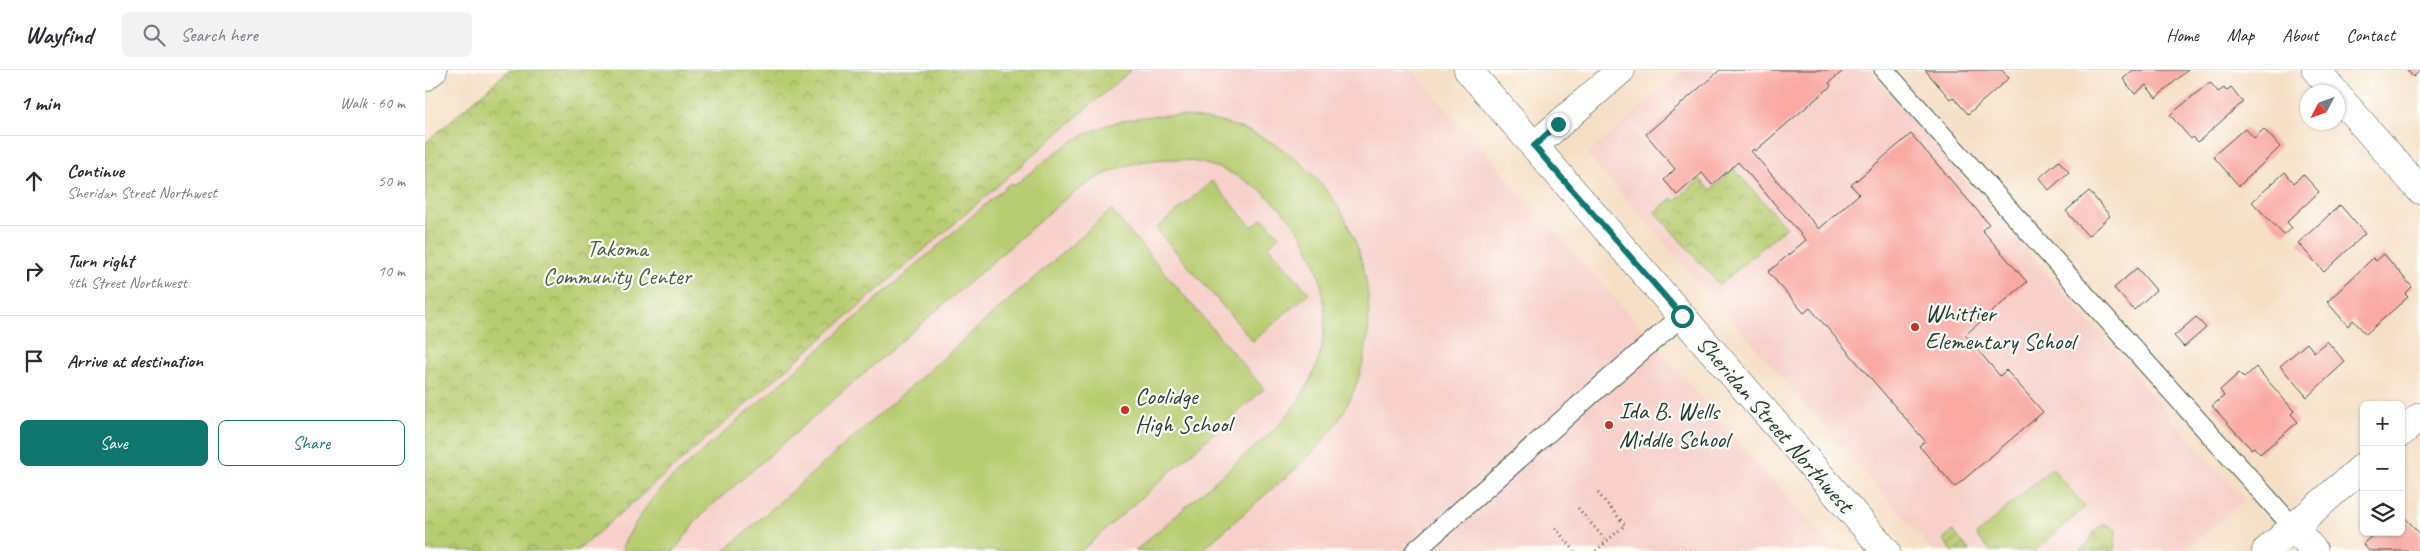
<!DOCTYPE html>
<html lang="en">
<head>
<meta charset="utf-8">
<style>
	body { margin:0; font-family:Caveat,sans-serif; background:#f2f2f3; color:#2b2b33 }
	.controls { position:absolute; right:15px; bottom:15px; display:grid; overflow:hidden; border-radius:8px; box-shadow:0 1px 4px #0004 }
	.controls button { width:45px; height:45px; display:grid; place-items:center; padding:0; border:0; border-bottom:1px solid #e1e1e2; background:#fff; color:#2b2b33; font:25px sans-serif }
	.compass { position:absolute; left:1875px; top:15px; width:45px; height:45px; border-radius:50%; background:#fff; box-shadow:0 1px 4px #0004; rotate:229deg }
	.stop { position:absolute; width:15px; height:15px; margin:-11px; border:4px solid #0f766e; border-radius:50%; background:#fff }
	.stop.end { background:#0f766e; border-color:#fff; box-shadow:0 1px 5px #0008 }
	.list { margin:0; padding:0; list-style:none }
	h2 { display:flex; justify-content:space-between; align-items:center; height:65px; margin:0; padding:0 20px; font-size:21px }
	h2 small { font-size:16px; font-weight:400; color:#7c7c81 }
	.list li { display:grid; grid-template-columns:32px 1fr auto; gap:15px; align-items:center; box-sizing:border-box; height:90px; padding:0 20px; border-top:1px solid #e1e1e2 }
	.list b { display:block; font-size:19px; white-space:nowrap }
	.list p { margin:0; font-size:16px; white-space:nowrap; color:#7c7c81 }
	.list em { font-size:16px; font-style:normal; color:#7c7c81 }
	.actions { display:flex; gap:10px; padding:15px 20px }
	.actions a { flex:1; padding:11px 0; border:1px solid #0f766e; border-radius:8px; text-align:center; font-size:18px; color:#0f766e }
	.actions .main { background:#0f766e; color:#fff }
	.icon { flex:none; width:28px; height:28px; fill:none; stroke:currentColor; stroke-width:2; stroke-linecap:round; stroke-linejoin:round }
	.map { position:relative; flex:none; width:1995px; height:481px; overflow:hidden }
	header { display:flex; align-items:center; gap:30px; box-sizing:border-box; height:70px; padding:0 25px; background:#fff; border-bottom:1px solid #e1e1e2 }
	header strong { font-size:24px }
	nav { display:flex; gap:28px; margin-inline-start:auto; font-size:18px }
	.search { width:350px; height:45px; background:#f2f2f3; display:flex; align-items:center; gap:12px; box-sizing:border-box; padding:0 18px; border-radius:8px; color:#7c7c81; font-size:19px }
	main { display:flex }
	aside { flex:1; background:#fff }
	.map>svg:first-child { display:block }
</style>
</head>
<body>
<header>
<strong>Wayfind</strong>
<div class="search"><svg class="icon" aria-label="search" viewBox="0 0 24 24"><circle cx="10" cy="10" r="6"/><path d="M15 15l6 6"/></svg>Search here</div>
<nav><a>Home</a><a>Map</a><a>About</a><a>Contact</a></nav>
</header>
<main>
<aside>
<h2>1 min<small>Walk · 60 m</small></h2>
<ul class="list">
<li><svg class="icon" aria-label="ahead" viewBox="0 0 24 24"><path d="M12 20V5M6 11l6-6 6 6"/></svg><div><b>Continue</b><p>Sheridan Street Northwest</p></div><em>50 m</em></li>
<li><svg class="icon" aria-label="right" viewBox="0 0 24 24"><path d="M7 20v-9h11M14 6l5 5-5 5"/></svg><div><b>Turn right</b><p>4th Street Northwest</p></div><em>10 m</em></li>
<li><svg class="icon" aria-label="arrive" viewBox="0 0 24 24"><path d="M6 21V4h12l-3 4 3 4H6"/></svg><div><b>Arrive at destination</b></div></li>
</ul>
<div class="actions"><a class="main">Save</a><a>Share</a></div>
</aside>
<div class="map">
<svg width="1995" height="481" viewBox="0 0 1995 481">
	<defs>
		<pattern id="park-crowns" width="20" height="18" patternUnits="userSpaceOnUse" patternTransform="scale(1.25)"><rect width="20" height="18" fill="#b7cc6f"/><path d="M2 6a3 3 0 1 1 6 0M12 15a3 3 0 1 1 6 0" fill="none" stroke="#94a75c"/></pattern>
		<pattern id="garden-furrows" width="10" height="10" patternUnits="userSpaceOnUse" patternTransform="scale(1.25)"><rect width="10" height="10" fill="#b7cc6f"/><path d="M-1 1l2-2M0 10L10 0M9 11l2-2" fill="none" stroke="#94a75c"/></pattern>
	</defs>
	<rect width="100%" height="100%" fill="#fdfcf7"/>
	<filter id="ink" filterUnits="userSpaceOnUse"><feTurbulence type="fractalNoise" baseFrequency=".02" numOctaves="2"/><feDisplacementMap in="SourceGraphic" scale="10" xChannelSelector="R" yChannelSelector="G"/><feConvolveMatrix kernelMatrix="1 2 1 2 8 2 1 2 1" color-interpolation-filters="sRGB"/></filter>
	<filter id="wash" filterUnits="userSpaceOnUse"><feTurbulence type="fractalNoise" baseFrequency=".0096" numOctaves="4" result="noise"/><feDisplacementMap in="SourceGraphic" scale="20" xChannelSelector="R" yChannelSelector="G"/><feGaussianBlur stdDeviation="1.12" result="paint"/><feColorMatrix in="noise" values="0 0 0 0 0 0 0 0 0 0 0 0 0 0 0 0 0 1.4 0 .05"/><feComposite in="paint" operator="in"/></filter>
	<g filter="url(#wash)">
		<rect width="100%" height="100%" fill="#f5dfc5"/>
		<!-- built -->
		<g fill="#f7d0ca">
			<polygon points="706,0 987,0 1200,240 1409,481 152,481"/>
			<polygon points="1259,0 1444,0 1819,430 1760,481 1508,481 1162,84"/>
		</g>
		<!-- grass -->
		<g fill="#b7cc6f" stroke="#6b8452">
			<path d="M743,45c45,2 88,13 124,41 80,61 100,177 48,262 -17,28 -43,50 -68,71 -24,21 -47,41 -71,62h-66l140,-122c23,-24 41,-52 47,-85 21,-108 -83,-208 -190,-180 -25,7 -46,20 -67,35l-355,308 -13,13 -23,31h-50l-2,-4c12,-23 25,-44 43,-63l345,-301 4,3c53,-44 82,-68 154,-71z"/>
			<polygon points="787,111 827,157 838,148 854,166 843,176 884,223 828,271 731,159"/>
			<polygon points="686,140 839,319 656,481 299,481"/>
			<polygon points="1627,398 1660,437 1610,481 1565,481 1551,465"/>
		</g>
		<!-- park -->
		<g fill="url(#park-crowns)" stroke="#6b8452">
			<polygon points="84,0 706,0 152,481 0,481 0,73"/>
			<polygon points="1309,99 1361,157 1295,215 1230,142 1247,128 1250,131 1275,109 1286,120"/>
			<path d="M1678,455h5l8,5 -1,21h-36c3,-3 8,-6 10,-9 4,-8 5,-12 14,-17z"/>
		</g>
		<!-- garden -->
		<polygon fill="url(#garden-furrows)" stroke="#6b8452" points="1528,461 1545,481 1527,481 1518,470"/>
		<g id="blocks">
			<!-- building -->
			<g fill="#f9a8a2">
				<polygon points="1295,0 1419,0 1404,13 1406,16 1330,81 1329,79 1326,81 1394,159 1434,124 1426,115 1486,64 1564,154 1557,160 1602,212 1540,265 1575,306 1581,300 1618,342 1530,417 1494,376 1500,371 1385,238 1379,243 1343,202 1381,170 1313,92 1287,115 1277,103 1252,125 1239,110 1250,99 1221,64"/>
				<polygon points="1500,0 1577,0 1584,8 1543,44 1528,27 1525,29"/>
				<polygon points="1708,0 1763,0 1731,28 1721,15 1710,24 1698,9"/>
				<polygon points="1982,0 1995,0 1995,1 1988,7"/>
				<polygon points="1785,12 1793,22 1799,18 1801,21 1806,17 1818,32 1773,72 1768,67 1766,69 1745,45"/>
				<polygon points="1820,58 1829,68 1839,59 1855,77 1814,116 1788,86"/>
				<polygon points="1634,91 1644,102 1624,120 1614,108"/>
				<polygon points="1860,102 1869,113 1878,104 1894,122 1862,152 1867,158 1859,165 1827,132"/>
				<polygon points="1664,121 1685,146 1663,166 1641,141"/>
				<polygon points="1915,135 1940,164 1899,202 1873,173"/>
				<polygon points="1959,184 1987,217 1980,224 1983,227 1941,264 1928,250 1923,256 1902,232 1948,188 1951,191"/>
				<polygon points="1712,198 1731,220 1709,240 1689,218"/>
				<polygon points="1771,247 1781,258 1759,277 1749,266"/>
				<polygon points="1902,271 1920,292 1882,327 1855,296 1882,273 1889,282"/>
				<polygon points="1831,297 1869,341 1866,344 1873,352 1835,384 1829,377 1826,379 1787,336 1799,326 1795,320 1814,303 1819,308"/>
				<polygon points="1976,443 1995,464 1995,481 1944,481 1938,474 1951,462 1976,462"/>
			</g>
		</g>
	</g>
	<g filter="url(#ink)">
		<use href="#blocks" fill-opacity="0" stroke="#3f554a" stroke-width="1"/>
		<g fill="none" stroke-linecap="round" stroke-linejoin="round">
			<!-- service casing -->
			<g stroke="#3f554a" stroke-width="21">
				<g id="service">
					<polyline points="1459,0 1868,457"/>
					<polyline points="990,481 1177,315 1257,246"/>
				</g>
			</g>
			<!-- minor casing -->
			<g stroke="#3f554a" stroke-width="29">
				<g id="minor">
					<polyline points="1891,0 1910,22"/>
					<polyline points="1912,25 1995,120"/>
					<polyline points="1109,76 1196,0"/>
					<polyline points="1868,457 1889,481"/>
				</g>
			</g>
			<!-- tertiary casing -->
			<g stroke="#3f554a" stroke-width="29">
				<g id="tertiary">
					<polyline points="1043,0 1461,481"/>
					<polyline points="0,7 8,0"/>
					<polyline points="1976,363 1995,347"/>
					<polyline points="1841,481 1939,396"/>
				</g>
			</g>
			<!-- path -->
			<g stroke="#3f554a" stroke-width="3" stroke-dasharray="1 4" stroke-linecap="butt">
				<polyline points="1153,438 1182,472"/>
				<polyline points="1130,458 1150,481"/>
				<polyline points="1171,481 1200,455 1172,422"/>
				<polyline points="1245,481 1270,481"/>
			</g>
			<!-- service -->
			<use href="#service" stroke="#fff" stroke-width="19"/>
			<!-- minor -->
			<use href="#minor" stroke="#fff" stroke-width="28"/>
			<!-- tertiary -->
			<use href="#tertiary" stroke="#fff" stroke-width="28"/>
		</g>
	</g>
	<g fill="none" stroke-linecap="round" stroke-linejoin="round" filter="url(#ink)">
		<!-- route -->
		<polyline stroke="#0f766e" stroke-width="6" points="1133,54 1109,76 1257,246"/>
	</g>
	<!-- markers -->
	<g fill="#c8321e" stroke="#fdfcf7" stroke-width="2">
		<circle cx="1490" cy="257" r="5"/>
		<circle cx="700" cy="340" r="5"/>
		<circle cx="1184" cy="355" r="5"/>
	</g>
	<g text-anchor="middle" stroke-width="4.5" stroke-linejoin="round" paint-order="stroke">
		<!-- park labels -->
		<g font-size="24" fill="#456143" stroke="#fdfcf7">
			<text x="192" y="186">Takoma<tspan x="192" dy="28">Community Center</tspan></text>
		</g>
		<!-- poi labels -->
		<g font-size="24" fill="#1f3d34" stroke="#fdfcf7" text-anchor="start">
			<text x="1500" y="251">Whittier<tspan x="1500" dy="28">Elementary School</tspan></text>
			<text x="710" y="334">Coolidge<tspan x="710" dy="28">High School</tspan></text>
			<text x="1194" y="349">Ida B. Wells<tspan x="1194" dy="28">Middle School</tspan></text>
		</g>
		<!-- street labels -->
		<g font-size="24" fill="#1f3d34" stroke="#fdfcf7">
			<text transform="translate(1350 354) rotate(49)" y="8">Sheridan Street Northwest</text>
		</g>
	</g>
</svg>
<div class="controls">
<button>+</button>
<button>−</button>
<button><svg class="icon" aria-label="layers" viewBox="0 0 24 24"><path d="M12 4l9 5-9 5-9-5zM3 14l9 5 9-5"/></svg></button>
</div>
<svg class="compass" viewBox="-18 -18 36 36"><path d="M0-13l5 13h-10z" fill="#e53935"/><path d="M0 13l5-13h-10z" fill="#7c7c81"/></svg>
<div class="stop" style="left:1257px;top:246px"></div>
<div class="stop end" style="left:1133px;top:54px"></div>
</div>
</main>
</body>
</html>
